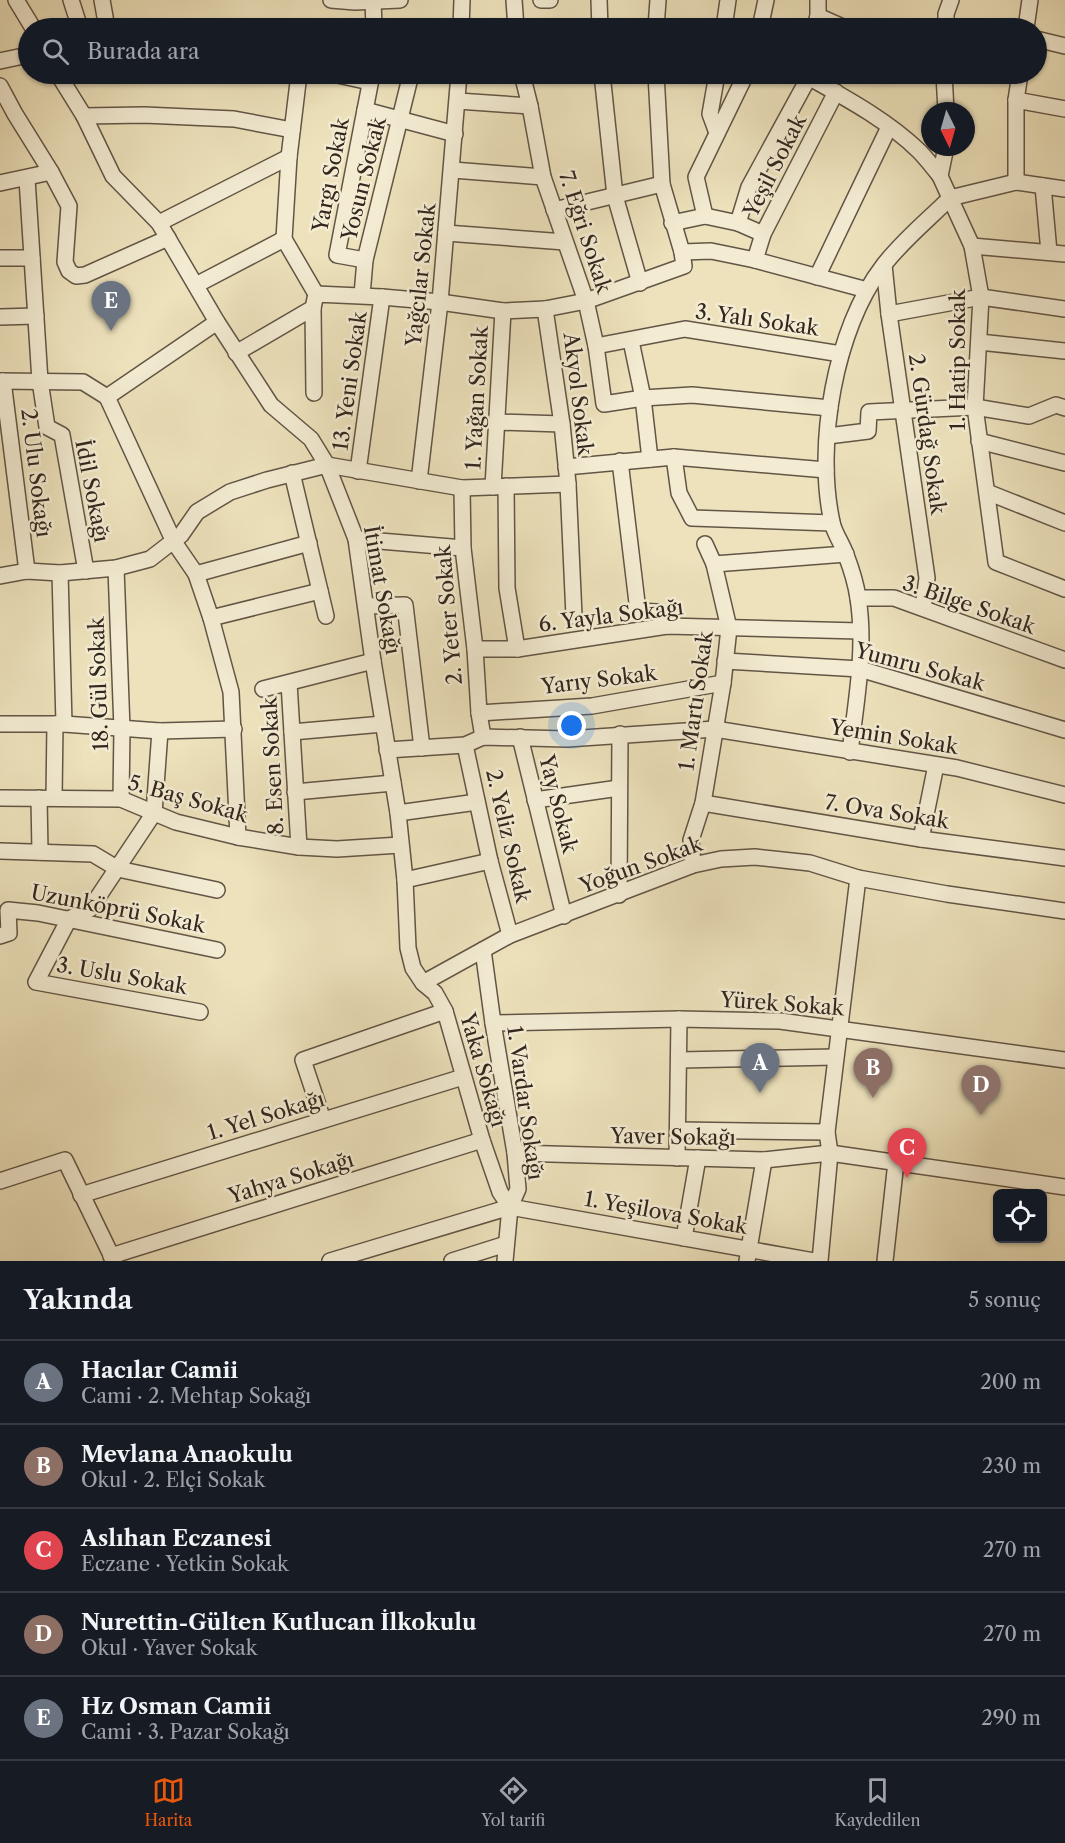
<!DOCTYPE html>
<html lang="tr">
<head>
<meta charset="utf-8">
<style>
	body { margin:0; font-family:"Libre Caslon Text",serif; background:#20242c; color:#f1f3f6 }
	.controls { position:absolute; right:18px; bottom:18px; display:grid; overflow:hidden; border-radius:9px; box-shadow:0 2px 4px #0004 }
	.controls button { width:54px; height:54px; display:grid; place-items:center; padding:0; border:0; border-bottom:2px solid #363941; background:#171b24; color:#f1f3f6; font:30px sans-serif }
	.compass { position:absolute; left:921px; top:102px; width:54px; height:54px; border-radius:50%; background:#171b24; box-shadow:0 2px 4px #0004; rotate:175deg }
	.you { position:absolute; left:572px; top:726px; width:21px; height:21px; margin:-15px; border:4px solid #fff; border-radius:50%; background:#1a73e8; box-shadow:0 0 0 9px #1a73e833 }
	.badge { display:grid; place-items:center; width:39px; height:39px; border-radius:50%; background:#ea580c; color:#fff; font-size:20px; font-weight:700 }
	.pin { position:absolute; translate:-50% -50px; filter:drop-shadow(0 2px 3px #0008) }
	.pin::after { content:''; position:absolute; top:32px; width:21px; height:18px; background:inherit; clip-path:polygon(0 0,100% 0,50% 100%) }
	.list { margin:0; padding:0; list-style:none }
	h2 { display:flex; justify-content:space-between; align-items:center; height:78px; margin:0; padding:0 24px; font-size:26px }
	h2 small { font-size:20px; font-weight:400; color:#9ea1a6 }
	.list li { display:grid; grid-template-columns:39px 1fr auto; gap:18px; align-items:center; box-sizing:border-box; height:84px; padding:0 24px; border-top:2px solid #363941 }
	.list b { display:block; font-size:22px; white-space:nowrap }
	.list p { margin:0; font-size:20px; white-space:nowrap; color:#9ea1a6 }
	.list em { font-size:20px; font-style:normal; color:#9ea1a6 }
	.icon { flex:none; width:33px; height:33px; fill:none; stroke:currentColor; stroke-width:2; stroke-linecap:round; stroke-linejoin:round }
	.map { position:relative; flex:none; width:1065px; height:1261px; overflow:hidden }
	.search { position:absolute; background:#171b24; box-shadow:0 2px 4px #0004; left:18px; right:18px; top:18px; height:66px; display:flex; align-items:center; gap:15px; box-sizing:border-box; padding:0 21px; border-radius:33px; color:#9ea1a6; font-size:22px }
	.sheet { height:498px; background:#171b24 }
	nav { display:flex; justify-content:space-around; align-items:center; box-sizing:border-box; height:84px; border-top:2px solid #363941; background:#171b24; font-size:16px; color:#9ea1a6 }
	nav a { display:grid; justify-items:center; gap:3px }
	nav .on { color:#ea580c }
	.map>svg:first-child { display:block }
</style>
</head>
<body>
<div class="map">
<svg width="1065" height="1261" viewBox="0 0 1065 1261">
	<rect width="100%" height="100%" fill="#ede2bc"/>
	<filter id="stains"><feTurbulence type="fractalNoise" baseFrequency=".00333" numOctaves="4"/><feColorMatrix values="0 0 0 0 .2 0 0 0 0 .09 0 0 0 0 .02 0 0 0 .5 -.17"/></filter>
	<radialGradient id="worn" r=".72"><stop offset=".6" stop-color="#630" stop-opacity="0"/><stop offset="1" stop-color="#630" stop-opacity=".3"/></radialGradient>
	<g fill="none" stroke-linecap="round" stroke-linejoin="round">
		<!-- minor casing -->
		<g stroke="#625546" stroke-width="18">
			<g id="minor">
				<polyline points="16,0 33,28"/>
				<polyline points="71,0 80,28"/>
				<polyline points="102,0 107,28"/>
				<polyline points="331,0 355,2 400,0"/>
				<polyline points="373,0 374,28"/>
				<polyline points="514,0 516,28"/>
				<polyline points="541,0 550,0"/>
				<polyline points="599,0 600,28"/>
				<polyline points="818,16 845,28"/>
				<polyline points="461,28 462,0"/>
				<polyline points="656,28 658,0"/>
				<polyline points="724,28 728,0"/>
				<polyline points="760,28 766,0"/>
				<polyline points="814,28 818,16 818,0"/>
				<polyline points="946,28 946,14 951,0"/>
				<polyline points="1026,28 1030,0"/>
				<polyline points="1036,39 1065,46"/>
				<polyline points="0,61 28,55"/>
				<polyline points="58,74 84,116 113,176 159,223 217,322 271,405 311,439 327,465 356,539 373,661 398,813 405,880 408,948 413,968 423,983 435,993 445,1011 482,1140 500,1192 510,1207"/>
				<polyline points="299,74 289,157 284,239 316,294"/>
				<polyline points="333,74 370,82"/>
				<polyline points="522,74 530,106 543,177 586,301 596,346 604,404 643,398 692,395 830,408"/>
				<polyline points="602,74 615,196 640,283"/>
				<polyline points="717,74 710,114 717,133"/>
				<path d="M803,74c39,22 83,45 116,77 7,7 14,16 21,25"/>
				<polyline points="944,74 946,111"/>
				<polyline points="0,86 15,114 51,172 69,206 65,262 69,271 76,276 85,275 168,238"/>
				<polyline points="1016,100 1065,109"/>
				<polyline points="458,101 530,106"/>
				<polyline points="365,110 455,134"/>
				<polyline points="84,116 144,115 234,119 292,130"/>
				<polyline points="453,170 543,177"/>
				<polyline points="27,179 40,381 47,427 62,435 86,571"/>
				<polyline points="1016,182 1016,100 1020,74"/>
				<polyline points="0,183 51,172"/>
				<polyline points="1043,186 1049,252"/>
				<polyline points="1065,189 1016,182 950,198 972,246 981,297 975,407 996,562 1065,589"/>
				<polyline points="554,210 662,184"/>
				<polyline points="705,216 696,177 746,74"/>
				<polyline points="159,223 289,157"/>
				<polyline points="672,223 705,216 738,223 763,234"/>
				<polyline points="738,223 749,187 809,77"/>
				<polyline points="446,233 565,242"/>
				<polyline points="972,246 1065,254"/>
				<polyline points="682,252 711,251 755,260 867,290"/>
				<polyline points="0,258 32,258"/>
				<polyline points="365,260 337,255 372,74"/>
				<polyline points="755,260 763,234 836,92"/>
				<polyline points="884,265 889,314 927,578 923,608"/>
				<polyline points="817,277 889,127"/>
				<polyline points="196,285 284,239"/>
				<polyline points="362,295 365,260 411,74"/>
				<polyline points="313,308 314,393"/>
				<polyline points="545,309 562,424 568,484 574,616"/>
				<polyline points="889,314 981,297 1065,309"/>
				<polyline points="0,317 36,316"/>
				<polyline points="631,341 643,398 650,459"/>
				<polyline points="979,342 1065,351"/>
				<polyline points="596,346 685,329 841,354"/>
				<polyline points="236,353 313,308 316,294 382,297 440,302 503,311 545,309 586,301 684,266 682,252 662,184 656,74"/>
				<polyline points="0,381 83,382 107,397"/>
				<polyline points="3,381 27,571"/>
				<polyline points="107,397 174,542 196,574 211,618 231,692 238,837"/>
				<polyline points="107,397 217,322"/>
				<polyline points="496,422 562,424"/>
				<polyline points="828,436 868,431 869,412 975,407 1029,416 1056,405 1065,408"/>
				<polyline points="979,441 1065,463"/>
				<polyline points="674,457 679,493 692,518 832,523"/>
				<polyline points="620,461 638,611 656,612 667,626"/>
				<polyline points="566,467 674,457 826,470"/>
				<polyline points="358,471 382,297"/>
				<polyline points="292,473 326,616"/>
				<polyline points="419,481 440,302 459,74"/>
				<polyline points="506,486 507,588 517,649"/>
				<polyline points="493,487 503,311"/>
				<polyline points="462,488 463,548 475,649 479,713 483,737"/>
				<polyline points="987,492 1065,523"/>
				<polyline points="356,539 463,548"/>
				<polyline points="714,564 846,554"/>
				<polyline points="116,568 122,729 121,799"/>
				<polyline points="60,573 64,724"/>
				<polyline points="196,574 309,543"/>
				<polyline points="0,576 27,571 60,573 116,568 150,559 181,535 197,512 230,492 267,480 327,465 462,488 568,484"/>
				<polyline points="858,598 894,598 1065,660"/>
				<polyline points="366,606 405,605 422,748"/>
				<polyline points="211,618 320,591"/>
				<polyline points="475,649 517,649 667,626 860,631"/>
				<polyline points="725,661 860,669 1065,730"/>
				<polyline points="289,683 299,847"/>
				<polyline points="263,689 373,661"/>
				<polyline points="479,713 592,706 723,683"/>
				<polyline points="0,724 64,724 160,731 234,729"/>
				<polyline points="160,731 154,813 90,909 69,919 36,982 200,1012"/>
				<polyline points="292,732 383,724"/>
				<polyline points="520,737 564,916"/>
				<polyline points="465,745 490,861 510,935"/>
				<polyline points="387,750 465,745 483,737 567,739 715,729 957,768 1065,795"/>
				<path d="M850,752c6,-50 16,-103 8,-154 -2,-14 -7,-30 -12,-43 -4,-12 -12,-22 -14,-33 -17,-77 3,-194 51,-256 19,-25 45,-46 67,-68l-10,-22 6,-29"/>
				<polyline points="295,792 393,783"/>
				<polyline points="0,798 121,799 176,822 238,837 299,847 337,849 400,845"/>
				<polyline points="39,798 40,852"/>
				<polyline points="54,798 55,724"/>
				<polyline points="535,800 619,788"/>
				<polyline points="703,803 921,839 1065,858"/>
				<polyline points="398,813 477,802"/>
				<polyline points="921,839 936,765"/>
				<polyline points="0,851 93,854 118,869 217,890"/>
				<polyline points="693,865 691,840 703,803 723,683 729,628 714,564 705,544"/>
				<polyline points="405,880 490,861"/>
				<polyline points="619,895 620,734"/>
				<polyline points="0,936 9,933 8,910 38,913 217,950"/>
				<polyline points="483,950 493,1023 515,1153 518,1189 510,1207 505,1261"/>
				<polyline points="423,983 510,935 693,865 721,859 755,857 810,863 858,878 947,894 1065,911"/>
				<polyline points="493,1023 679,1019 780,1021 1065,1060"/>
				<polyline points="679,1060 835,1057"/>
				<polyline points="323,1120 303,1060 445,1011"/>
				<polyline points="678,1130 827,1132"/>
				<polyline points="515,1153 764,1160 830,1153 1065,1187"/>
				<polyline points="677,1158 679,1019"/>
				<polyline points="0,1181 65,1160 114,1261"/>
				<polyline points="81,1195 463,1077"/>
				<polyline points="684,1238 698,1158"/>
				<polyline points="111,1256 482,1140"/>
				<polyline points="330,1261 510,1207 814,1261"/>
				<polyline points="452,1261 506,1244"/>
				<polyline points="747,1261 764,1160"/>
				<polyline points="820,1261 830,1153 827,1132 858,878"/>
				<polyline points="885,1261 896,1162"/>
			</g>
		</g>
		<!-- minor -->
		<use href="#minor" stroke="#f3ecd3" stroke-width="15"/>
	</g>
	<g text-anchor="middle" stroke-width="5" stroke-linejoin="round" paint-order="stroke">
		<!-- street labels -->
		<g font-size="21" fill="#33261e" stroke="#f3ecd3">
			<text transform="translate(775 166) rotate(-63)" y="7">Yeşil Sokak</text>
			<text transform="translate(331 175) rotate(-79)" y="7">Yargı Sokak</text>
			<text transform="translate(364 179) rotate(-76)" y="7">Yosun Sokak</text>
			<text transform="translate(585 232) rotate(72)" y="7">7. Eğri Sokak</text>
			<text transform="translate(421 275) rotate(-84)" y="7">Yağcılar Sokak</text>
			<text transform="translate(757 320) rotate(8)" y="7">3. Yalı Sokak</text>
			<text transform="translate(958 360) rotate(-90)" y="7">1. Hatip Sokak</text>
			<text transform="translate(350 381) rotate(-82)" y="7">13. Yeni Sokak</text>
			<text transform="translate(578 394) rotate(83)" y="7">Akyol Sokak</text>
			<text transform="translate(477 398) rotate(-87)" y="7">1. Yağan Sokak</text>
			<text transform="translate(927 434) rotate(82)" y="7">2. Gürdağ Sokak</text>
			<text transform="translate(36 473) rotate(83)" y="7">2. Ulu Sokağı</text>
			<text transform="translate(92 491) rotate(79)" y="7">İdil Sokağı</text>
			<text transform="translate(382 590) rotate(80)" y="7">İtimat Sokağı</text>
			<text transform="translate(969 605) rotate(19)" y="7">3. Bilge Sokak</text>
			<text transform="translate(449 615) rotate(-95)" y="7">2. Yeter Sokak</text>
			<text transform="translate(611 616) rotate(-7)" y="7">6. Yayla Sokağı</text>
			<text transform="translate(920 667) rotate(15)" y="7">Yumru Sokak</text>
			<text transform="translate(599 680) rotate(-7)" y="7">Yarıy Sokak</text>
			<text transform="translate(99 684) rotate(-92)" y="7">18. Gül Sokak</text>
			<text transform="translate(696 701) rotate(-82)" y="7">1. Martı Sokak</text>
			<text transform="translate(894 737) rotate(9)" y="7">Yemin Sokak</text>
			<text transform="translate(273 766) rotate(-93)" y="7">8. Esen Sokak</text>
			<text transform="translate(188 799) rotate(16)" y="7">5. Baş Sokak</text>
			<text transform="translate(558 804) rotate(76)" y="7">Yay Sokak</text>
			<text transform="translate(887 812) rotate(9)" y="7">7. Ova Sokak</text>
			<text transform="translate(508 836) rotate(77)" y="7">2. Yeliz Sokak</text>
			<text transform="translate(641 865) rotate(-20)" y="7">Yoğun Sokak</text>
			<text transform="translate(118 909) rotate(11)" y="7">Uzunköprü Sokak</text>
			<text transform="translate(122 976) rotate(10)" y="7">3. Uslu Sokak</text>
			<text transform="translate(782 1004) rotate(4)" y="7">Yürek Sokak</text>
			<text transform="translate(483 1070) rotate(74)" y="7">Yaka Sokağı</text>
			<text transform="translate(525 1103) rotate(82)" y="7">1. Vardar Sokağı</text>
			<text transform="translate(266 1116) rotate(-17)" y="7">1. Yel Sokağı</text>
			<text transform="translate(673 1137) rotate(1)" y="7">Yaver Sokağı</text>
			<text transform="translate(291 1178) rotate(-17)" y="7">Yahya Sokağı</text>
			<text transform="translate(666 1213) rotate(10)" y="7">1. Yeşilova Sokak</text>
		</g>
	</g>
	<rect width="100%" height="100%" filter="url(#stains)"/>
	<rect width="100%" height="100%" fill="url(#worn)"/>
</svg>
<div class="controls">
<button><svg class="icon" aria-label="locate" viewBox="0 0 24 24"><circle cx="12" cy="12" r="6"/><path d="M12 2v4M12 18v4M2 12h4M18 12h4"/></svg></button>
</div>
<svg class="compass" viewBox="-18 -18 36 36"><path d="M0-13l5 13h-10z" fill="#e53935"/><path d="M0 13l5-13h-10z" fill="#9ea1a6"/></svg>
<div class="you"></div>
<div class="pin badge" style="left:760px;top:1093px;background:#6b7280">A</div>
<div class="pin badge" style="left:873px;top:1098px;background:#8d6e63">B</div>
<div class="pin badge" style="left:907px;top:1178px;background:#e0444e">C</div>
<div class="pin badge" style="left:981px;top:1115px;background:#8d6e63">D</div>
<div class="pin badge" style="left:111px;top:331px;background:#6b7280">E</div>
<div class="search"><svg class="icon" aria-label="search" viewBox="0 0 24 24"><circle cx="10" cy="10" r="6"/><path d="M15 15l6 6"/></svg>Burada ara</div>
</div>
<section class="sheet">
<h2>Yakında<small>5 sonuç</small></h2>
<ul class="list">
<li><span class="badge" style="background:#6b7280">A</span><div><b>Hacılar Camii</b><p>Cami · 2. Mehtap Sokağı</p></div><em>200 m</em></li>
<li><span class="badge" style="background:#8d6e63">B</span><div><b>Mevlana Anaokulu</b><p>Okul · 2. Elçi Sokak</p></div><em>230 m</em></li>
<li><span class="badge" style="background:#e0444e">C</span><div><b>Aslıhan Eczanesi</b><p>Eczane · Yetkin Sokak</p></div><em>270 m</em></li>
<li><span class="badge" style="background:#8d6e63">D</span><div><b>Nurettin-Gülten Kutlucan İlkokulu</b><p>Okul · Yaver Sokak</p></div><em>270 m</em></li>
<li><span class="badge" style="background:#6b7280">E</span><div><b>Hz Osman Camii</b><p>Cami · 3. Pazar Sokağı</p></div><em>290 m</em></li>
</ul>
</section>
<nav>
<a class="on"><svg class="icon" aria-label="map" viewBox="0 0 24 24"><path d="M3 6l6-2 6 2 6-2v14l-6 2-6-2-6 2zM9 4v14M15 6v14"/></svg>Harita</a>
<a><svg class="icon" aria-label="directions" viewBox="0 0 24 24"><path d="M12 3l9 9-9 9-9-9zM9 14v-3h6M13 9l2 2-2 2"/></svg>Yol tarifi</a>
<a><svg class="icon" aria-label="saved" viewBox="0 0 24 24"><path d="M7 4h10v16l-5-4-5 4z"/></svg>Kaydedilen</a>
</nav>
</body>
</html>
